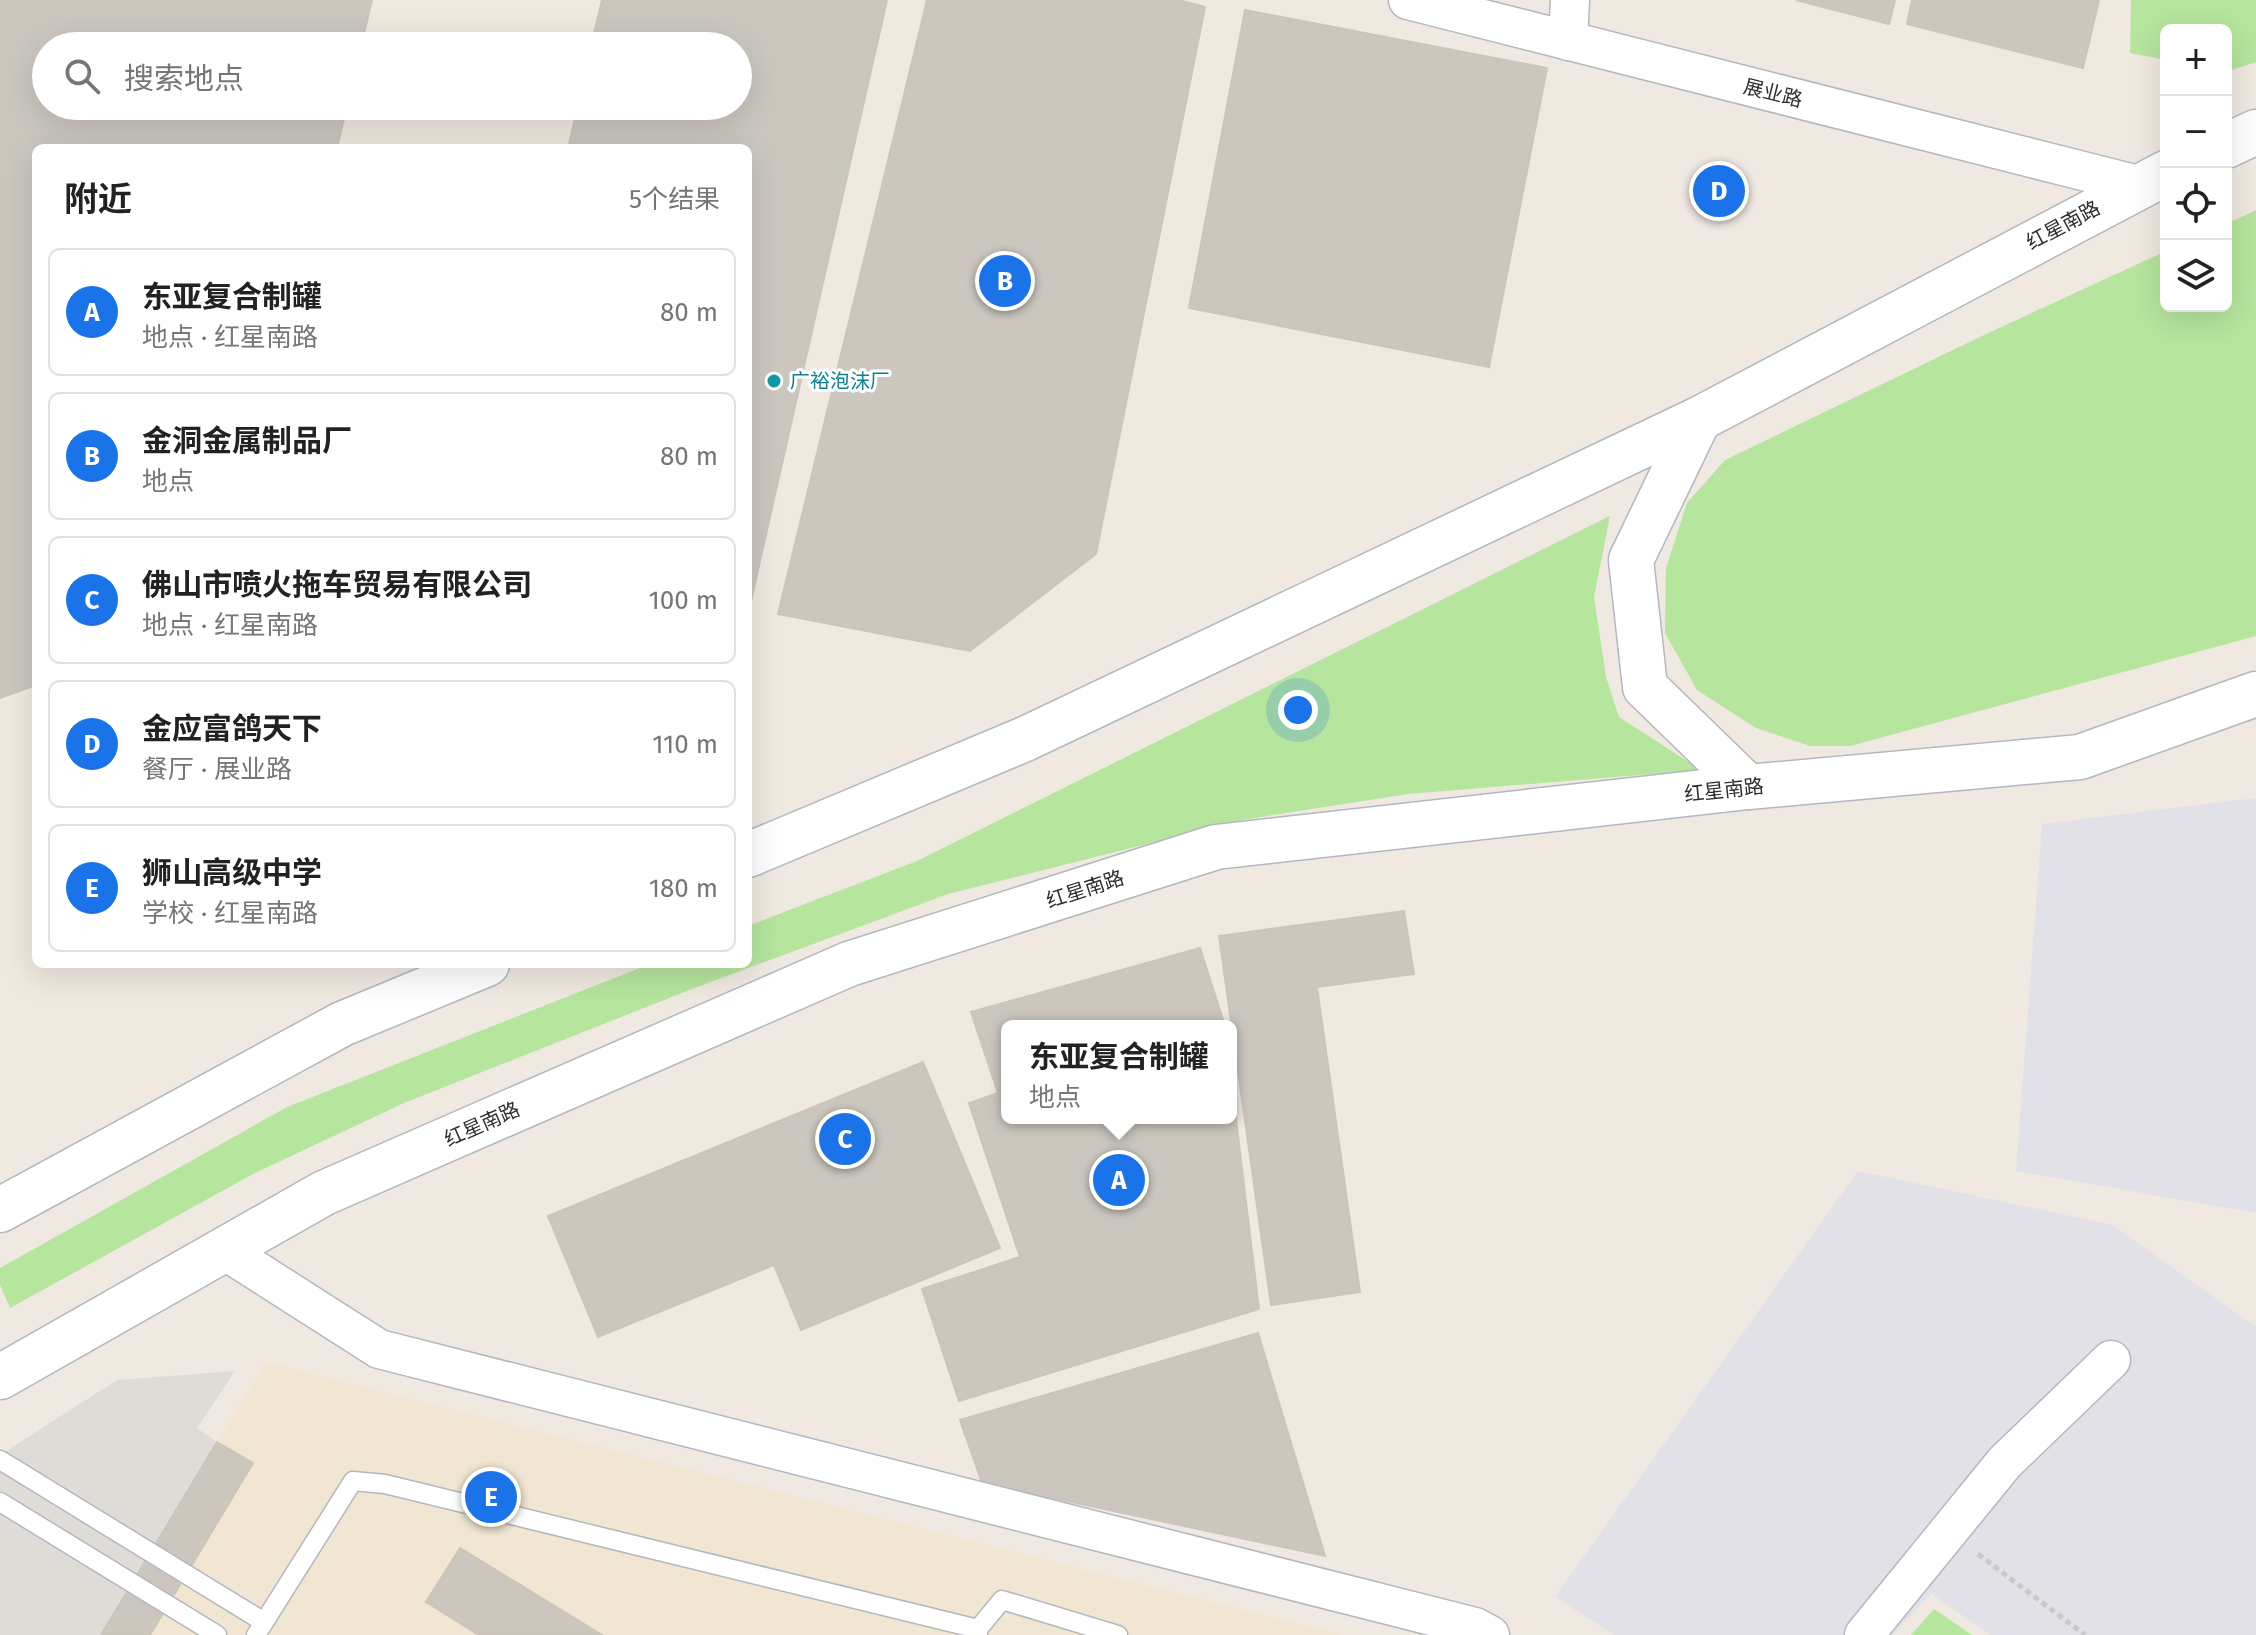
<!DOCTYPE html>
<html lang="zh">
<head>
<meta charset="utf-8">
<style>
	body { margin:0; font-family:"Fira Sans","Noto Sans SC",sans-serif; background:#f6f6f6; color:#222 }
	.controls { position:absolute; right:24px; top:24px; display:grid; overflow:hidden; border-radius:12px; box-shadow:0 8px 32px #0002 }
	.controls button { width:72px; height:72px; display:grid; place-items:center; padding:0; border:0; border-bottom:2px solid #e0e0e0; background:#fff; color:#222; font:40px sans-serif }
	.you { position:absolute; left:1298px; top:710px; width:28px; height:28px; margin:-20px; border:6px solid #fff; border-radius:50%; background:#1a73e8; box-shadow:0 0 0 12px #1a73e833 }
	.badge { display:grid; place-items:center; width:52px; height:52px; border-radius:50%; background:#1a73e8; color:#fff; font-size:26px; font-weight:700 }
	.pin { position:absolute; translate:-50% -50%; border:4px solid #fff; box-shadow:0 2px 8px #0006 }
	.popup { position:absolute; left:1001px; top:1020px; width:236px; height:104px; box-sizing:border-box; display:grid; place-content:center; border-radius:12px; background:#fff; filter:drop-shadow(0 2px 6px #0005); font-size:26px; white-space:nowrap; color:#767676 }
	.popup b { font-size:30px; color:#222 }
	.popup::after { content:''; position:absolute; left:50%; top:100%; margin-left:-16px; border:16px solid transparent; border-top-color:#fff }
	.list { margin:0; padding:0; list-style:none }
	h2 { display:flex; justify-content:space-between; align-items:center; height:104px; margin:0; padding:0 32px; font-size:34px }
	h2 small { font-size:26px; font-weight:400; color:#767676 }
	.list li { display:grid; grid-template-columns:52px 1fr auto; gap:24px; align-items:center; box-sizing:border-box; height:128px; margin:0 16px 16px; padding:0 16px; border:2px solid #e0e0e0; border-radius:12px }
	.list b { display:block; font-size:30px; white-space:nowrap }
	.list p { margin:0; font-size:26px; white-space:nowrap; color:#767676 }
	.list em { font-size:26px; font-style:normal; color:#767676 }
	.icon { flex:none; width:44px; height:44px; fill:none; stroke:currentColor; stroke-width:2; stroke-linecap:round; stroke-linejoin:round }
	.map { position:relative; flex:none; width:2256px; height:1635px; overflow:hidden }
	.search { position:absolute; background:#fff; box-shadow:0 8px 32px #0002; left:32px; top:32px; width:720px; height:88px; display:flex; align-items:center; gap:20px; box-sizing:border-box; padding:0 28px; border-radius:44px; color:#767676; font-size:30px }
	.panel { position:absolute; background:#fff; box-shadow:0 8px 32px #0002; left:32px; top:144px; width:720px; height:824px; border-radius:12px }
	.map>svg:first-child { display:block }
</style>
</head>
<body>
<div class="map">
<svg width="2256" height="1635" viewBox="0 0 2256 1635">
	<rect width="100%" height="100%" fill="#efe9e1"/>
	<!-- industrial -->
	<g fill="#e3e1e8">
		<polygon points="2256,798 2256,1213 2016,1171 2042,824"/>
		<polygon points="1858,1171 2113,1225 2256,1327 2256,1635 1991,1635 1931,1594 1892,1635 1615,1635 1555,1597"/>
	</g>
	<!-- education -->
	<polygon fill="#f0e6d1" points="266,1362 1342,1635 101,1635"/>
	<!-- green -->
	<g fill="#b6e59e">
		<polygon points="2131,0 2256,0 2256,62 2226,72 2226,30 2166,30 2166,60 2130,53"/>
		<polygon points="2256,210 2256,636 1850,746 1810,746 1756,728 1697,690 1665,633 1666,568 1687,503 1725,460 1984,335 2166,251 2166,306 2226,306 2226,224"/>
		<polygon points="1610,516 1594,597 1606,677 1619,717 1701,770 1408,794 1242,820 948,894 697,987 404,1103 253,1174 10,1308 0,1285 0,1268 287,1107 650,964 748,964 748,926 917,861"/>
		<polygon points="1934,1609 1972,1635 1911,1635"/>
	</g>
	<!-- plaza -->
	<polygon fill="#dfdcd8" points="235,1371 197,1428 217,1442 101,1635 0,1635 0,1455 117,1380"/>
	<!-- building -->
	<g fill="#cbc7bf" stroke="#cbc5ba" stroke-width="2">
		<polygon points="0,0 372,0 361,46 46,46 46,106 347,106 337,148 36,148 36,685 0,698"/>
		<polygon points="602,0 887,0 748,614 748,148 568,148 578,106 738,106 738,46 591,46"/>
		<polygon points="927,0 1179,0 1205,7 1096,554 970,651 778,614"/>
		<polygon points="1796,0 1895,0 1889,24"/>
		<polygon points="1912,0 2099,0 2083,68 1907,24"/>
		<polygon points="1245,10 1547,68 1489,367 1189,308"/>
		<polygon points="1404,911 1414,974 1317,987 1360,1292 1271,1305 1219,936"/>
		<polygon points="1200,948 1225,1026 1007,1026 1007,1118 1231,1118 1231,1078 1259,1309 959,1401 922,1289 1020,1257 969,1103 998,1093 971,1012"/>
		<polygon points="923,1062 1000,1248 801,1330 774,1265 598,1337 548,1216"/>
		<polygon points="1258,1333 1325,1556 982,1483 960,1420"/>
		<polygon points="217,1442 253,1463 150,1635 101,1635"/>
		<polygon points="460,1548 602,1635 479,1635 426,1602"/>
	</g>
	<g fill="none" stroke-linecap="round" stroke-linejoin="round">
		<!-- lane casing -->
		<g stroke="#b4b7c1" stroke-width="21">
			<g id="lane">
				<polyline points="0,1460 264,1622"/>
				<polyline points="0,1502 217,1635"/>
				<polyline points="256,1635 353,1481 385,1484 978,1629"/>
				<polyline points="978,1635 978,1629 1002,1600 1118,1635"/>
			</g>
		</g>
		<!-- street casing -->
		<g stroke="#b4b7c1" stroke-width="41">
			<g id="street">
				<polyline points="1408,0 2138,185"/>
				<polyline points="1568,41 1570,0"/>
				<polyline points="224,1250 379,1349 1475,1627 1490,1635"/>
				<polyline points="1864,1635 2005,1462 2111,1360"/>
			</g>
		</g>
		<!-- secondary casing -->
		<g stroke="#b4b7c1" stroke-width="47">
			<g id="secondary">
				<polyline points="2226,146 2256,132"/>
				<polyline points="1699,419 1631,560 1645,687 1748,787"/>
				<polyline points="748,855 1025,739 1699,419 2166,173"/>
				<polyline points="0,1210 342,1024 487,964"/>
				<polyline points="0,1377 324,1193 849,964 1216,847 1748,787 2080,757 2256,694"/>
			</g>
		</g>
		<!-- path -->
		<polyline stroke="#c9c9c9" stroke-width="5" stroke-dasharray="6 4" stroke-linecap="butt" points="1978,1554 2085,1635"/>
		<!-- lane -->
		<use href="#lane" stroke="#fff" stroke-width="18"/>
		<!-- street -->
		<use href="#street" stroke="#fff" stroke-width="38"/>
		<!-- secondary -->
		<use href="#secondary" stroke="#fff" stroke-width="44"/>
	</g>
	<!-- markers -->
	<circle fill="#0f9aa8" stroke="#fff" stroke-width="3" cx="774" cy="381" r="8"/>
	<g text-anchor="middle" stroke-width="6" stroke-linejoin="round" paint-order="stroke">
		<!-- street labels -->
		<g font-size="20" fill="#2e2e2e" stroke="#fff">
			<text transform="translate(1773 93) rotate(14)" y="7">展业路</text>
			<text transform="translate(2063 225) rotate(-28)" y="7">红星南路</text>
			<text transform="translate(1724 790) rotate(-6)" y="7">红星南路</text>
			<text transform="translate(1085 889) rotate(-18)" y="7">红星南路</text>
			<text transform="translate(482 1124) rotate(-24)" y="7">红星南路</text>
		</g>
		<!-- culture labels -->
		<g font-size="20" fill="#0d838f" stroke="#fff" text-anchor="start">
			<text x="790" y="388">广裕泡沫厂</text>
		</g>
	</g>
</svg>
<div class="controls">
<button>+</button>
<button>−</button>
<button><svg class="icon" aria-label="locate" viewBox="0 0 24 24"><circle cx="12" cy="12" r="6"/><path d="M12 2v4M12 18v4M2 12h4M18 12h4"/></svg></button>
<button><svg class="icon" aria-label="layers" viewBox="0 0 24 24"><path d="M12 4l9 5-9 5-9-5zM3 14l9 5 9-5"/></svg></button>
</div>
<div class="you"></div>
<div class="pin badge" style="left:1119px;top:1180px">A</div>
<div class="popup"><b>东亚复合制罐</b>地点</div>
<div class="pin badge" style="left:1005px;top:281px">B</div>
<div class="pin badge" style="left:845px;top:1139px">C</div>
<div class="pin badge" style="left:1719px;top:191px">D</div>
<div class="pin badge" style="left:491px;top:1497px">E</div>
<div class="search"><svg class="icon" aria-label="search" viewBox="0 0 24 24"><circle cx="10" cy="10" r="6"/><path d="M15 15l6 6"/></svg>搜索地点</div>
<section class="panel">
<h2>附近<small>5个结果</small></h2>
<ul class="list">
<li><span class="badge">A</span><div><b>东亚复合制罐</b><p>地点 · 红星南路</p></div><em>80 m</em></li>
<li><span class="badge">B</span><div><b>金洞金属制品厂</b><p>地点</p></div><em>80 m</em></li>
<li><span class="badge">C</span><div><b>佛山市喷火拖车贸易有限公司</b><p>地点 · 红星南路</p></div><em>100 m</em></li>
<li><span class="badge">D</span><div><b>金应富鸽天下</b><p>餐厅 · 展业路</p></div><em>110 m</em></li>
<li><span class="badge">E</span><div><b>狮山高级中学</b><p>学校 · 红星南路</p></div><em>180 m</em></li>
</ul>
</section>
</div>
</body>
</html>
